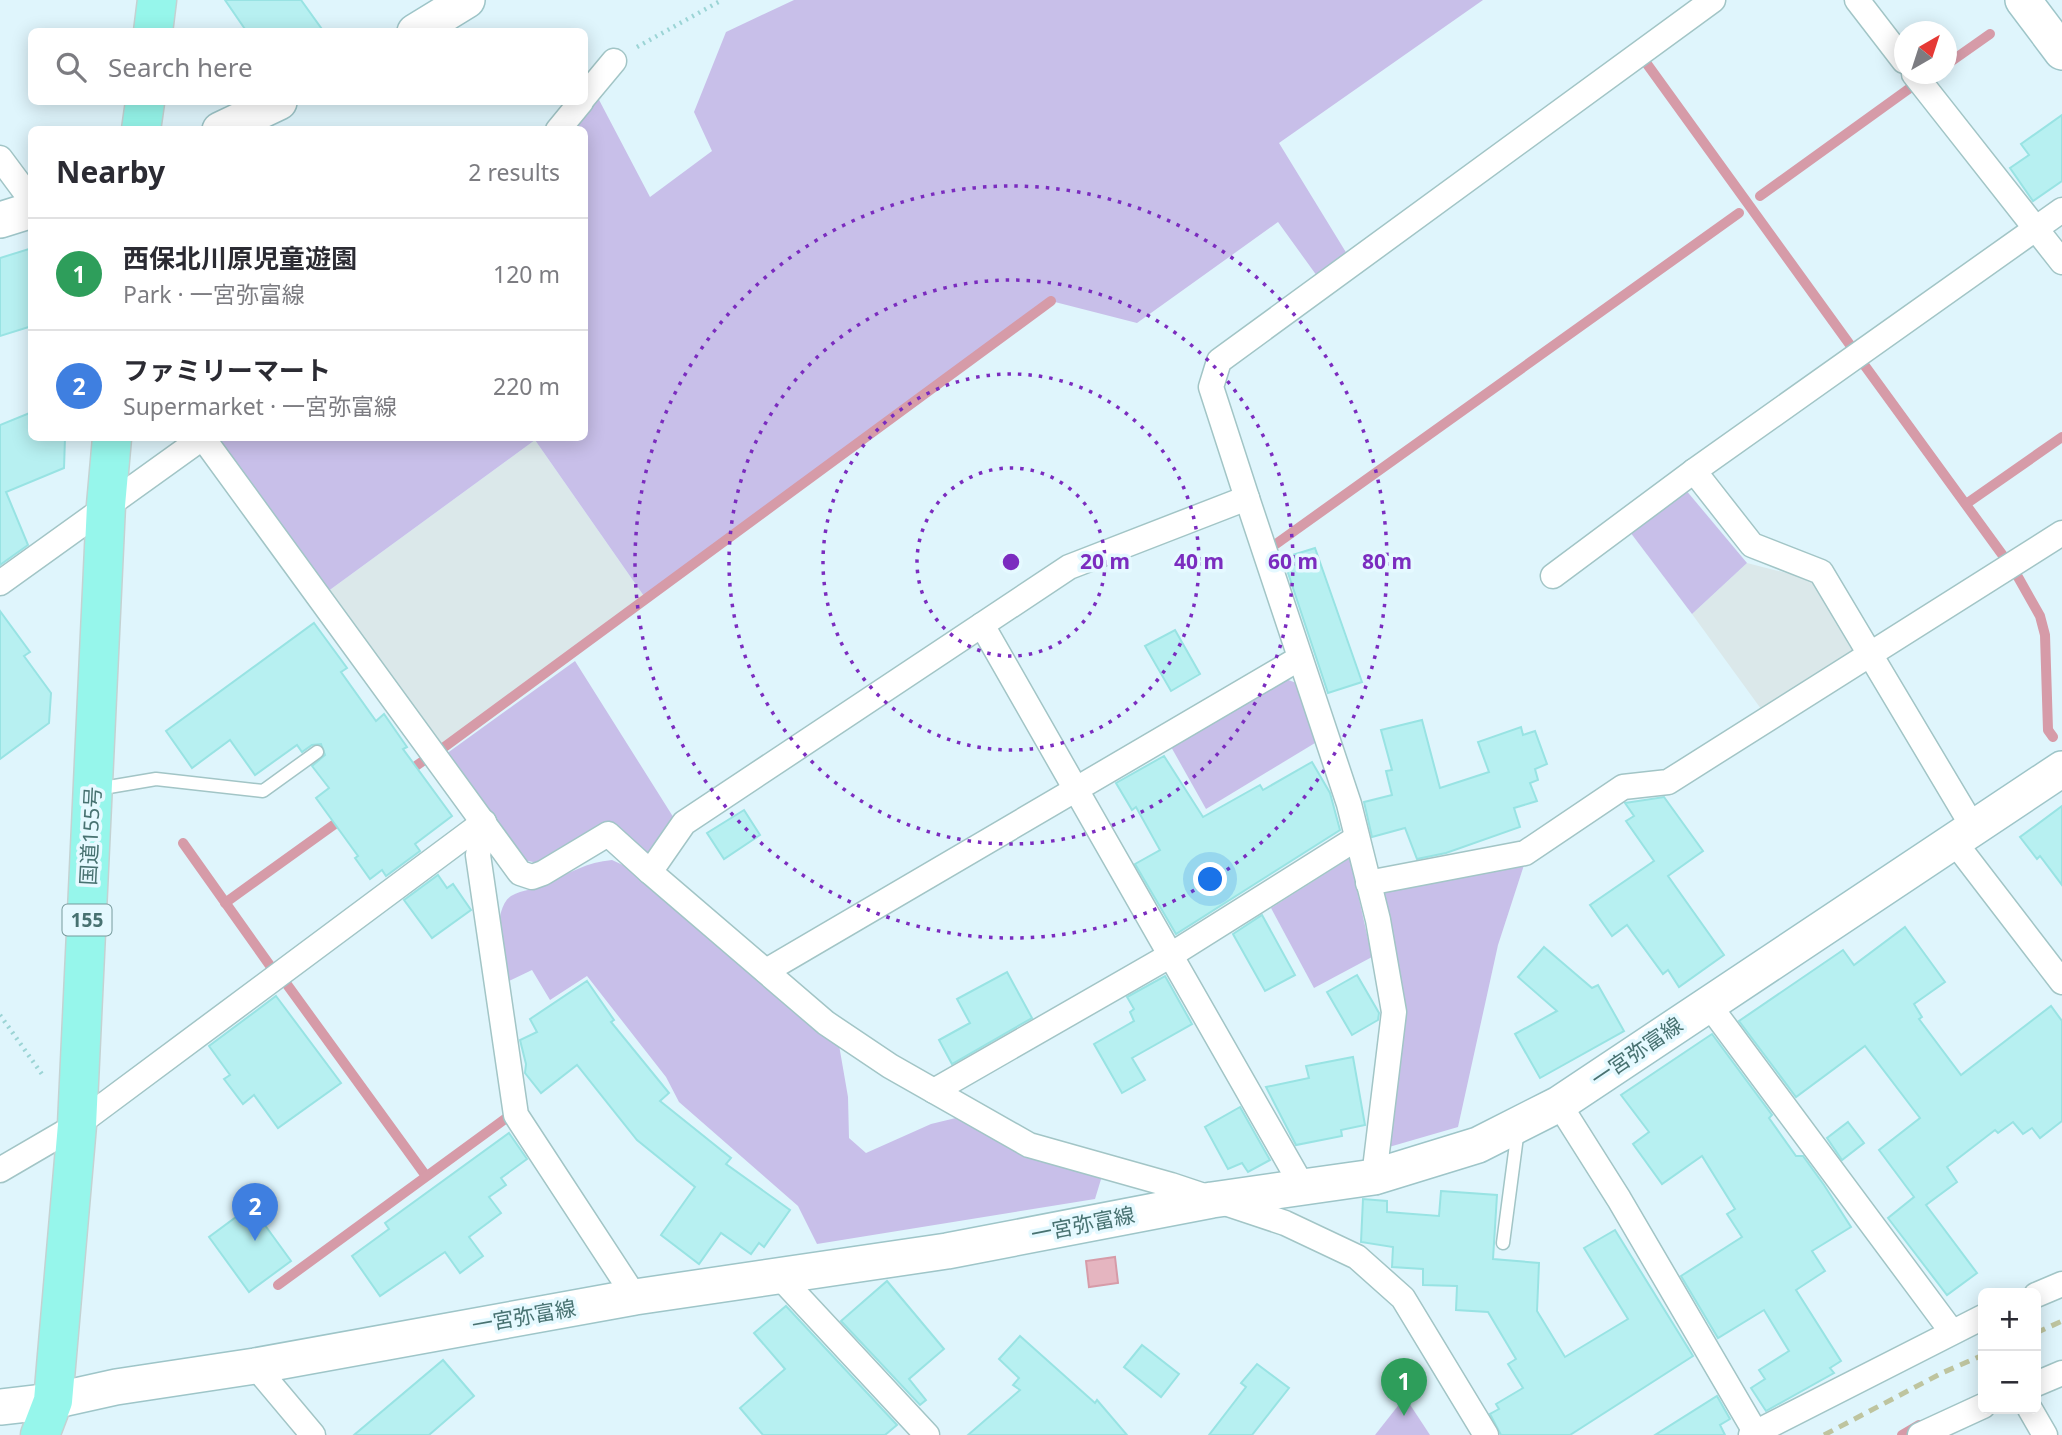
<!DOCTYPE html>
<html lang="en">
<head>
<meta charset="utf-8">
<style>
	body { margin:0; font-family:"Noto Sans","Noto Sans JP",sans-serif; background:#f2f2f3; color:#2b2b33 }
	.controls { position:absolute; right:21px; bottom:21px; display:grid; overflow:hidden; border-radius:10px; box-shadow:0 4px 18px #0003 }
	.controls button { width:63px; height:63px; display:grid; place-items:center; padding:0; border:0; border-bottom:2px solid #e1e1e2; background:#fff; color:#2b2b33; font:35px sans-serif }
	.compass { position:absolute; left:1894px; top:21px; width:63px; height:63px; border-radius:50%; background:#fff; box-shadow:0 4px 18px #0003; rotate:39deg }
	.you { position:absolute; left:1211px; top:880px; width:24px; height:24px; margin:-18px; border:5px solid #fff; border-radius:50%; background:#1a73e8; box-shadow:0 0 0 10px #1a73e833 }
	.badge { display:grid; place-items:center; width:46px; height:46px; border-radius:50%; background:#d93025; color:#fff; font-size:23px; font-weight:700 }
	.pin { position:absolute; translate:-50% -58px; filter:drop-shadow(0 2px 4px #0008) }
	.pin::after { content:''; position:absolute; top:37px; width:24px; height:21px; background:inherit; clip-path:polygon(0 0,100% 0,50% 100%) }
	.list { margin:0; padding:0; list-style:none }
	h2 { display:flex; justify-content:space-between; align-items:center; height:91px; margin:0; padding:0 28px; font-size:30px }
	h2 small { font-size:23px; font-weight:400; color:#7c7c81 }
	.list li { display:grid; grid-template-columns:46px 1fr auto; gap:21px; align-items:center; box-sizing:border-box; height:112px; padding:0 28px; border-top:2px solid #e1e1e2 }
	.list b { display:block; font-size:26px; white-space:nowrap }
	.list p { margin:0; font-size:23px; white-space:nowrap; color:#7c7c81 }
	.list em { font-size:23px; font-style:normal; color:#7c7c81 }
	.icon { flex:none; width:38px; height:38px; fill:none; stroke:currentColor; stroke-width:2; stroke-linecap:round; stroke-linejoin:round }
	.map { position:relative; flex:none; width:2062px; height:1435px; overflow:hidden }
	.search { position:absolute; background:#fff; box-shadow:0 4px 18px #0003; left:28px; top:28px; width:560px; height:77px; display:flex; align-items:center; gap:18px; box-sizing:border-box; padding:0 24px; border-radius:10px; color:#7c7c81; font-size:26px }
	.panel { position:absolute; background:#fff; box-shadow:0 4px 18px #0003; left:28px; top:126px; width:560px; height:315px; border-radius:10px }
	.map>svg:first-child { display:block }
</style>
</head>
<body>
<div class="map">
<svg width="2062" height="1435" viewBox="0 0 2062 1435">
	<rect width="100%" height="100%" fill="#dff5fc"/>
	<!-- industrial -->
	<g fill="#dbe8ea">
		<polygon points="535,440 646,599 443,748 327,592"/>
		<polygon points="1747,563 1810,579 1856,657 1764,713 1692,614"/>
	</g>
	<!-- green -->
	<g fill="#c8bfe9">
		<polygon points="794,0 1483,0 1279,143 1347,254 1317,276 1278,222 1137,323 1051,301 646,599 535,440 327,592 214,438 584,438 584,130 569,129 597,96 650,197 712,151 694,112 726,32"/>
		<polygon points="1685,489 1747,563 1692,614 1627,528"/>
		<polygon points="575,661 677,823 649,862 607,823 538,863 523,860 446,754"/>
		<polygon points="1283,678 1299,684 1315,743 1206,809 1170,745"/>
		<polygon points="1350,858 1372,957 1314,988 1271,908"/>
		<path d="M612,860l26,12 201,173 9,52 1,41 17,15 65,-29 33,-8 138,60 -7,23 -278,45 -19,-38 -119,-104 -13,-25 -79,-101 -37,24 -18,-30 -29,14c-2,-21 -12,-75 8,-88 12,-7 24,-6 36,-12 22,-11 40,-22 65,-24z"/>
		<polygon points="1524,865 1498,945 1458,1127 1389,1147 1381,893"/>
		<polygon points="1405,1397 1430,1435 1375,1435"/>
	</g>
	<!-- water -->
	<polygon fill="#e5b5c0" stroke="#d69ba8" stroke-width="2" points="1115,1257 1118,1283 1089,1287 1086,1261"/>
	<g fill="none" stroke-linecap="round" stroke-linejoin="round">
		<!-- stream -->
		<g stroke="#d69ba8" stroke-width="10">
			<polyline points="1647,64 1853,349"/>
			<polyline points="1946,65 1990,34"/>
			<polyline points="1760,196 1910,88"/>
			<polyline points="1865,366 2004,557"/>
			<polyline points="1966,504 2062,437"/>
			<polyline points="1276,544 1739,213"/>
			<polyline points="2018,577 2040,616 2045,635 2048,730 2053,737"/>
			<polyline points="443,748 1051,301"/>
			<polyline points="406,773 423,761"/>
			<polyline points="183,843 271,967"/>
			<polyline points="225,903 346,816"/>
			<polyline points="283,979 426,1176"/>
			<polyline points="278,1285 505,1119"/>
			<polyline points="1902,1435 1919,1425"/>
		</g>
	</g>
	<!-- building -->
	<g fill="#b7f0f1" stroke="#98e3e3" stroke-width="2">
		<polygon points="225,0 301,0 324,32 247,32"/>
		<polygon points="2062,115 2062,181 2033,201 2010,168 2029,155 2021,144"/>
		<polygon points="32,248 32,326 0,336 0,258"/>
		<polygon points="32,412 32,438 65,438 64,468 6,492 28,545 0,565 0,425"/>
		<polygon points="1315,548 1362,682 1328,693 1283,558"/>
		<polygon points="0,611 30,652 24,656 51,693 49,723 0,759"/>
		<polygon points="314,623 347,668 341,672 376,721 384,714 407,747 403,749 452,816 415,844 420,851 386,876 382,870 370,879 355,858 358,856 316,798 329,788 312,766 325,755 321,744 312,745 302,752 297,745 255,775 230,740 192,768 166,731"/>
		<polygon points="1175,630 1200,674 1171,691 1145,646"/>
		<polygon points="1422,720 1440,788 1489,772 1478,742 1521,727 1523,735 1535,731 1547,764 1535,769 1538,780 1530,783 1537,801 1514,808 1520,827 1446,853 1417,859 1405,828 1372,837 1364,802 1392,795 1386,771 1392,770 1381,730"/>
		<polygon points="1164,756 1203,817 1260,785 1263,790 1312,762 1330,793 1340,830 1176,934 1135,864 1160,850 1136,807 1132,810 1116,783"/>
		<polygon points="1664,797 1703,851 1668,876 1724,955 1679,987 1668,970 1663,974 1627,925 1612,936 1590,905 1654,861 1626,821 1634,816 1625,803"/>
		<polygon points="2062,806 2062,885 2040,856 2037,859 2020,837"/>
		<polygon points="744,810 760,835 724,859 707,833"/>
		<polygon points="438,875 447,888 453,884 471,910 432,938 404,900"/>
		<polygon points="1262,915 1295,975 1265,991 1233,934"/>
		<polygon points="1905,927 1945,982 1914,1004 1922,1017 1919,1019 1961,1075 2051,1006 2062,1021 2062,1121 2040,1138 2032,1128 2023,1134 2013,1122 1998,1133 1995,1130 1947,1167 1957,1182 1926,1205 1977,1273 1947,1295 1888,1218 1914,1197 1879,1150 1920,1118 1865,1046 1796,1097 1739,1021 1843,950 1854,965"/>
		<polygon points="1544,947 1592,988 1598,985 1624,1031 1540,1078 1515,1034 1557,1011 1518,977"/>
		<polygon points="1007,972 1032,1018 952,1064 939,1040 970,1023 957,999"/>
		<polygon points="1357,975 1379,1013 1378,1020 1352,1035 1327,992"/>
		<polygon points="1165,976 1192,1024 1132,1058 1145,1080 1122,1093 1094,1044 1134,1021 1130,1012 1134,1009 1127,997"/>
		<polygon points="587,981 614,1020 611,1022 669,1093 660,1101 731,1158 726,1164 790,1210 764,1247 759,1243 751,1254 721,1233 699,1264 661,1235 695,1187 637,1140 577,1065 541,1093 525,1073 526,1064 520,1040 537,1032 530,1019"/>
		<polygon points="276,996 341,1083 278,1128 254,1095 243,1104 224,1079 230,1075 209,1046"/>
		<polygon points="1712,1034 1772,1115 1769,1118 1796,1156 1803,1156 1824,1185 1851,1227 1812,1251 1825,1271 1796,1290 1841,1361 1830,1368 1834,1373 1766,1411 1751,1388 1765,1379 1759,1370 1789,1351 1764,1310 1718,1338 1681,1276 1742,1237 1727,1214 1735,1209 1702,1156 1662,1184 1633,1144 1649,1132 1621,1095"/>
		<polygon points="1353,1057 1365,1125 1341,1130 1342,1136 1296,1145 1266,1087 1309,1078 1306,1066"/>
		<polygon points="1240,1107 1270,1160 1248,1172 1242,1163 1228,1169 1205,1127"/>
		<polygon points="1848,1122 1864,1143 1842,1160 1827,1138"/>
		<polygon points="509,1133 527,1159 501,1178 506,1185 489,1197 501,1213 469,1237 483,1256 460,1273 445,1252 380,1296 352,1256 389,1229 385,1223"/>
		<polygon points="1441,1191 1497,1195 1493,1259 1539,1263 1537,1311 1565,1357 1628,1319 1584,1248 1615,1230 1693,1356 1570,1435 1501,1435 1490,1414 1499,1409 1496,1404 1523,1388 1508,1364 1516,1359 1488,1312 1456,1310 1457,1286 1423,1285 1423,1269 1392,1267 1393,1247 1361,1242 1363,1199 1387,1201 1387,1212 1439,1216"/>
		<polygon points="251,1206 291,1261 249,1292 209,1237"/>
		<polygon points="887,1281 944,1349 909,1379 926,1400 920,1405 841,1321"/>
		<polygon points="786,1306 897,1425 885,1435 763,1435 740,1408 785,1369 754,1333"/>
		<polygon points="1020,1336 1095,1403 1097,1400 1127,1435 968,1435 1020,1390 1013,1385 1019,1378 999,1359"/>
		<polygon points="1142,1345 1179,1374 1161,1397 1124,1367"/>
		<polygon points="443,1360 474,1396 429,1435 354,1435"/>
		<polygon points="1257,1364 1289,1388 1252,1435 1209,1435 1246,1387 1241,1383"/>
		<polygon points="1717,1396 1730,1419 1720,1425 1725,1435 1655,1435"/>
	</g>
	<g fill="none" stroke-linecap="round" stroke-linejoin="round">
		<!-- lane casing -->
		<g stroke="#a2c5c6" stroke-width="15">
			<g id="lane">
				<polyline points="97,789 156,779 263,791 317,752"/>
				<polyline points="1503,1243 1518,1129"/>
			</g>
		</g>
		<!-- street casing -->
		<g stroke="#a2c5c6" stroke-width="27">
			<g id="street">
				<polyline points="1857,0 1904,61"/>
				<polyline points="1914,74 2062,262"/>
				<polyline points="584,97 614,61"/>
				<polyline points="558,130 581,102"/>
				<polyline points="0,158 32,201"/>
				<polyline points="203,438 520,873 532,877 543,873 608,834 650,872 684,823 1069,567 1247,498 1211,387 1219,361 1713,0"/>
				<polyline points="1694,471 1752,545 1821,572 1973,827"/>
				<polyline points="1247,498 1349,804 1378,920 1394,1012 1374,1177"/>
				<polyline points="1553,576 1694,471 2062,210"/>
				<polyline points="0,583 202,438"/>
				<polyline points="982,625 1304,1189"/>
				<polyline points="484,822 478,855 516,1115 635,1297"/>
				<polyline points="1953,840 2062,982"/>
				<polyline points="650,872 826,1023 890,1066 1029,1145 1171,1185 1285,1223 1357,1257 1403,1298 1486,1435"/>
				<polyline points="1368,883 1525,853 1623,787 1668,782 2062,533"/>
				<polyline points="766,971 1300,658"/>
				<polyline points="1709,1005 1952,1332"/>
				<polyline points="934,1091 1171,955 1357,838"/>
				<polyline points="1559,1104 1619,1199 1757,1435"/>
				<polyline points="0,1170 77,1125 484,822"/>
				<polyline points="779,1276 927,1435"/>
				<polyline points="2036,1295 2062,1284"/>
				<polyline points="255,1366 313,1435"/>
				<polyline points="2036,1384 2062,1373"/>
				<polyline points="2030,1409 2045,1435"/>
				<polyline points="1751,1435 1983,1317"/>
				<polyline points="1920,1435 1983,1406"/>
			</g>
		</g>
		<!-- secondary casing -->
		<g stroke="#9ec5c8" stroke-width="38">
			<g id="secondary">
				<polyline points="2023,0 2062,52"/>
				<polyline points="415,32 467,0"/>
				<polyline points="220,130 279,102"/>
				<polyline points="0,220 32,210"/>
				<polyline points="0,1407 53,1401 116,1387 255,1366 635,1297 947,1251 1212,1200 1374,1177 1478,1145 1559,1104 2062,769"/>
			</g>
		</g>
		<!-- highway casing -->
		<g stroke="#c4d2d2" stroke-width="41">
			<g id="highway">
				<polyline points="153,32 157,0"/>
				<polyline points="141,130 145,102"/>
				<polyline points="40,1435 53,1401 77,1125 106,505 112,438"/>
			</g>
		</g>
		<!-- path -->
		<g stroke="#9bd4d5" stroke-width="4.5" stroke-dasharray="2 5" stroke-linecap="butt">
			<polyline points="637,47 722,0"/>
			<polyline points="0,1015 44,1077"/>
		</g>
		<!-- lane -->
		<use href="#lane" stroke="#fff" stroke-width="12"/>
		<!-- street -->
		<use href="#street" stroke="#fff" stroke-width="24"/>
		<!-- secondary -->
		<use href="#secondary" stroke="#fff" stroke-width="35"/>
		<!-- highway -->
		<use href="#highway" stroke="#96f6eb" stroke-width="38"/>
		<!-- rail -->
		<g stroke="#bec49f" stroke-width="5" stroke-dasharray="10 7" stroke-linecap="butt">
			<polyline points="2036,1333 2062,1321"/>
			<polyline points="1824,1435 1942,1373 1983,1355"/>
		</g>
	</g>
	<!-- distance rings -->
	<g fill="none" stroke="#7b2cbf" stroke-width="3.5" stroke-dasharray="3.5 7">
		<circle cx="1011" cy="562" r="94"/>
		<circle cx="1011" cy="562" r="188"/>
		<circle cx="1011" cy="562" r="282"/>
		<circle cx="1011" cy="562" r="376"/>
	</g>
	<g text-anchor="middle" stroke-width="7" stroke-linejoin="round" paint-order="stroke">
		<!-- shield labels -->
		<rect fill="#e5f9ff" stroke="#779a9c" stroke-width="2" x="62.5" y="904.5" width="49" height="31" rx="5"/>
		<g font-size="19" font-weight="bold" fill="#487271">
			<text x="87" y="927">155</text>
		</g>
		<!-- street labels -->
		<g font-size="21" fill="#487271" stroke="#e5f9ff">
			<text transform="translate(91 836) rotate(-87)" y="7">国道155号</text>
			<text transform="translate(1637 1052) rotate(-34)" y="7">一宮弥富線</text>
			<text transform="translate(1083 1225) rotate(-11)" y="7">一宮弥富線</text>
			<text transform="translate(524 1317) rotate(-10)" y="7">一宮弥富線</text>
		</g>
	</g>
	<circle cx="1011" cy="562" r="10" fill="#7b2cbf" stroke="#e5f9ff" stroke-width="3.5"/>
	<g font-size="21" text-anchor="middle" font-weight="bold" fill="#7b2cbf" stroke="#e5f9ff" stroke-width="7" stroke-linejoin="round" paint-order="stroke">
		<text x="1105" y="569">20 m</text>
		<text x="1199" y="569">40 m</text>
		<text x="1293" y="569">60 m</text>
		<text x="1387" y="569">80 m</text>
	</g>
</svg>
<div class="controls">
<button>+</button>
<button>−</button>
</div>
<svg class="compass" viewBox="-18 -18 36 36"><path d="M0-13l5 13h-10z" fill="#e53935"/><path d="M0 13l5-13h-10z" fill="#7c7c81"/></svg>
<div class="you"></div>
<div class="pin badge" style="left:1404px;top:1416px;background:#2e9e5b">1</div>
<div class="pin badge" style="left:255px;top:1241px;background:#3f7fe0">2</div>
<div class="search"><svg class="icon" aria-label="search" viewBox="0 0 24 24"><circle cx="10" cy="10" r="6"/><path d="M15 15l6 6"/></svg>Search here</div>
<section class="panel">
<h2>Nearby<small>2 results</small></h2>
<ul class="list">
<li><span class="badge" style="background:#2e9e5b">1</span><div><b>西保北川原児童遊園</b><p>Park · 一宮弥富線</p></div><em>120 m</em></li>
<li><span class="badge" style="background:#3f7fe0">2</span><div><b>ファミリーマート</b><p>Supermarket · 一宮弥富線</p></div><em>220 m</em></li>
</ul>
</section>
</div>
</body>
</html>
